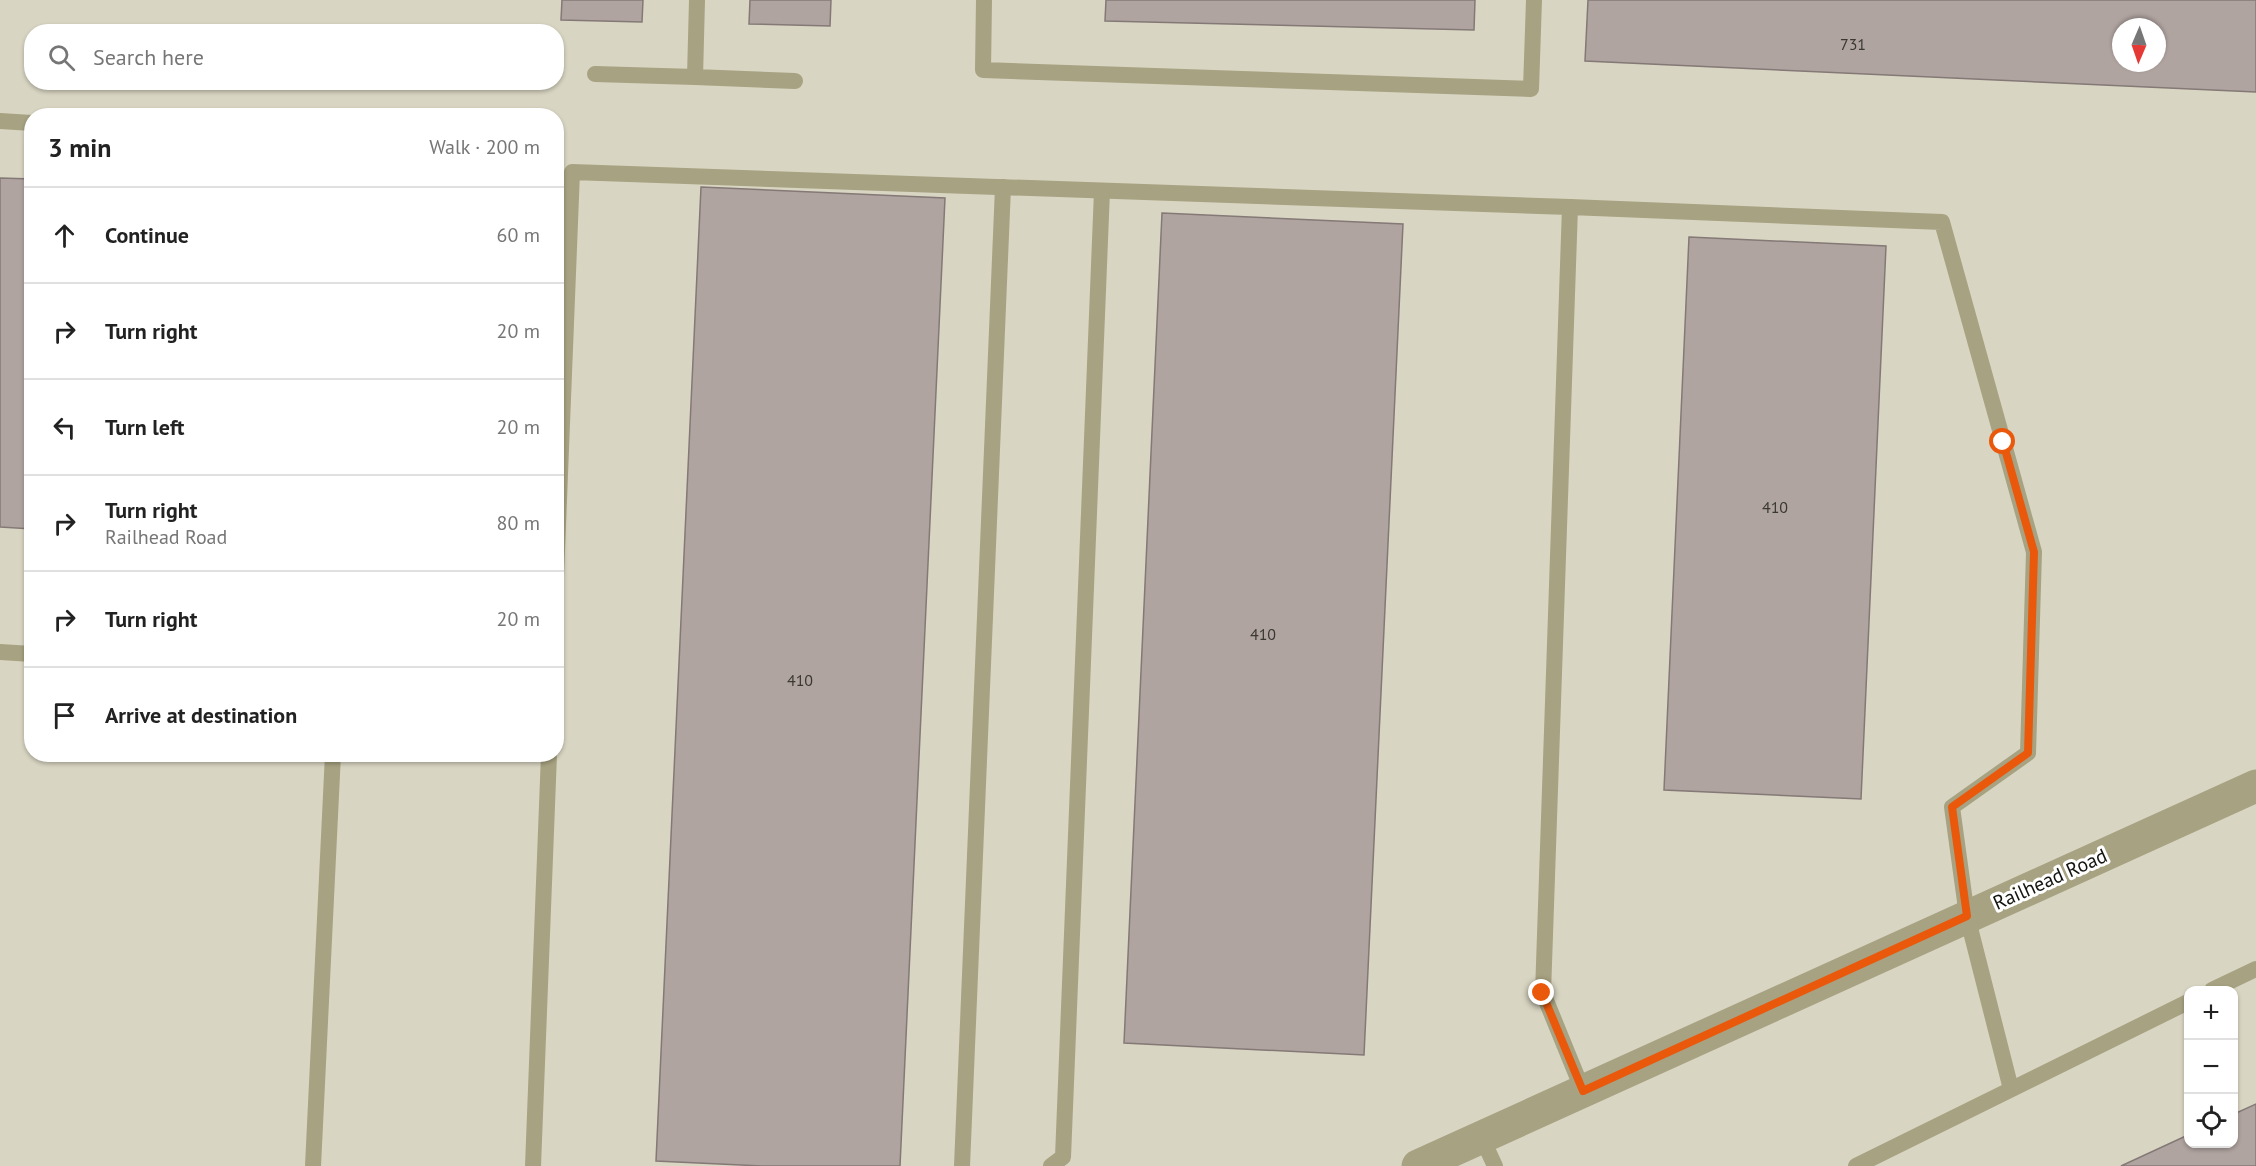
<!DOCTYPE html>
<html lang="en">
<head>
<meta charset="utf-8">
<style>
	body { margin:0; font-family:"PT Sans",sans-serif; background:#f2f2f2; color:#222 }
	.controls { position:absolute; right:18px; bottom:18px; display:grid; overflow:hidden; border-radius:12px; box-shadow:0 2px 4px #0004 }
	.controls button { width:54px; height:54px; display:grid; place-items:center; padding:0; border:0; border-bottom:2px solid #e0e0e0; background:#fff; color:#222; font:30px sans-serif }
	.compass { position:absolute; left:2112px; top:18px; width:54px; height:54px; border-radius:50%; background:#fff; box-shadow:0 2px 4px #0004; rotate:182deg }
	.stop { position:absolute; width:18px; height:18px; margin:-14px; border:4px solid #ea580c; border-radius:50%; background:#fff }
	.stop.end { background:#ea580c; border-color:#fff; box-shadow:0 2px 6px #0008 }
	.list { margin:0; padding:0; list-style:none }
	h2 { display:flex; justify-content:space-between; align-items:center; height:78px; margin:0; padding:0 24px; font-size:26px }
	h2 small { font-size:20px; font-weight:400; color:#767676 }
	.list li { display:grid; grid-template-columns:39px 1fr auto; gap:18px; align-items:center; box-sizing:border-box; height:96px; padding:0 24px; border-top:2px solid #e0e0e0 }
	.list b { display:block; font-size:22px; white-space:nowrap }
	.list p { margin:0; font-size:20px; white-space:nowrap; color:#767676 }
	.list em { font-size:20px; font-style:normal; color:#767676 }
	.icon { flex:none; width:33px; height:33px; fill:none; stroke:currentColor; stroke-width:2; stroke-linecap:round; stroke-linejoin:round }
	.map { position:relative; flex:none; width:2256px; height:1166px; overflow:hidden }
	.search { position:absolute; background:#fff; box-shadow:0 2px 4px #0004; left:24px; top:24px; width:540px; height:66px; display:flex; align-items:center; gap:15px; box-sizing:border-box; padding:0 21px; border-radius:24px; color:#767676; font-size:22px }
	.panel { position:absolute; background:#fff; box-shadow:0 2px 4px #0004; left:24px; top:108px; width:540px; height:654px; border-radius:24px }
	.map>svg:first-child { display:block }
</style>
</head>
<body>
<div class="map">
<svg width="2256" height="1166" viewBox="0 0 2256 1166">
	<rect width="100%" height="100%" fill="#e2e0d5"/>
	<!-- built -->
	<path fill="#d8d5c2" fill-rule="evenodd" d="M0,0h2256v1166h-2256zM2121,27h36v36h-36zM32,32h524v50h-524zM32,116h524v638h-524zM2188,990h46v154h-46z"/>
	<!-- building -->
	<g fill="#b0a4a0" stroke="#847976" stroke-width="1.5" fill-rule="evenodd">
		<polygon points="562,0 643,0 642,22 561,20"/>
		<polygon points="750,0 831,0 830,26 749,24"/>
		<polygon points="1106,0 1475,0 1474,30 1105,21"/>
		<path d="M1588,0h668v92l-671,-31zM2121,27h36v36h-36z"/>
		<polygon points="0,178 32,179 32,529 0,527"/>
		<polygon points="701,187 945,198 900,1166 762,1166 656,1161"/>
		<polygon points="1162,213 1403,224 1364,1055 1124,1043"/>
		<polygon points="1689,237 1886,246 1861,799 1664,790"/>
		<polygon points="2256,1104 2256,1166 2121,1166 2188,1135 2188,1144 2234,1144 2234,1114"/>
	</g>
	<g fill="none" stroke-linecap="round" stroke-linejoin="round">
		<!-- service -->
		<g stroke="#a7a281" stroke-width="16">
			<polyline points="697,0 695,77 795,81"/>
			<polyline points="984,0 983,70 1531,89 1534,0"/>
			<polyline points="595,74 695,77"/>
			<polyline points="0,121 32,123"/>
			<polyline points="556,575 572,172 1570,207"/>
			<polyline points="0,652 32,654"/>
			<polyline points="2212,990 2256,969"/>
			<polyline points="1583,1091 1543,993 1570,207 1942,222 2034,552 2028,753 1952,807 1967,916 2011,1089"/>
			<polyline points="1482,1138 1495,1166"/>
			<polyline points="313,1166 333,754"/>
			<polyline points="533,1166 549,754"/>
			<polyline points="962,1166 1003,187"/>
			<polyline points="1051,1166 1063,1157 1102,191"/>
			<polyline points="1856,1166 2188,1002"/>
		</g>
		<!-- minor -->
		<polyline stroke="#a7a281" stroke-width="33" points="1418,1166 2256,786"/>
	</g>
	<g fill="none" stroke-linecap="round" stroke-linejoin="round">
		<!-- route -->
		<polyline stroke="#ea580c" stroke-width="8" points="1542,993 1583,1091 1967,916 1952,807 2028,753 2034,552 2003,442"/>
	</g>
	<g text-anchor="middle" stroke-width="6" stroke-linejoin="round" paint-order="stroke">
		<!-- number labels -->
		<g font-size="16" fill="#3a3733">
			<text x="1853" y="50">731</text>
			<text x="1775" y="513">410</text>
			<text x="1263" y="640">410</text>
			<text x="800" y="686">410</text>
		</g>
		<!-- street labels -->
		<g font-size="20" fill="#13130f" stroke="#fff">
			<text transform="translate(2050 879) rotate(-24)" y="7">Railhead Road</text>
		</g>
	</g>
</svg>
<div class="controls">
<button>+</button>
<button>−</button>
<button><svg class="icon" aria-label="locate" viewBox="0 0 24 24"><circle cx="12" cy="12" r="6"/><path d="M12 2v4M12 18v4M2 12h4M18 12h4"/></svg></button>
</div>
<svg class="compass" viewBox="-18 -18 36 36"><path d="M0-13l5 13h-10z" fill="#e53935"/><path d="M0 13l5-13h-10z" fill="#767676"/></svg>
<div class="stop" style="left:2003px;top:442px"></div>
<div class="stop end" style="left:1542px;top:993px"></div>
<div class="search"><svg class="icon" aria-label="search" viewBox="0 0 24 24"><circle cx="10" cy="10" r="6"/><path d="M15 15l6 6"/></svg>Search here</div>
<section class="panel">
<h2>3 min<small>Walk · 200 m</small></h2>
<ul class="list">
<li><svg class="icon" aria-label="ahead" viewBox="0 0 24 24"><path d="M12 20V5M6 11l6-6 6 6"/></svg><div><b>Continue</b></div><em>60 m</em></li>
<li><svg class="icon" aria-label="right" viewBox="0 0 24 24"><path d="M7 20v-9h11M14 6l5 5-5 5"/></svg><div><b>Turn right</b></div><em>20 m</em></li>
<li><svg class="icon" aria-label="left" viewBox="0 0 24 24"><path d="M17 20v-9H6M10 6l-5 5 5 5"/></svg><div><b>Turn left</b></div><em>20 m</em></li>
<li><svg class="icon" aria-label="right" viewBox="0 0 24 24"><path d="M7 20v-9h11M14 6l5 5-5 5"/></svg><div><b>Turn right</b><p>Railhead Road</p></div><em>80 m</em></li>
<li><svg class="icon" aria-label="right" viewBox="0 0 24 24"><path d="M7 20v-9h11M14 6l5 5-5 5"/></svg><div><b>Turn right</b></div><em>20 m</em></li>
<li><svg class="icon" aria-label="arrive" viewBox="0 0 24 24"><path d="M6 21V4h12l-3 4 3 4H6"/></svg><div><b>Arrive at destination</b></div></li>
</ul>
</section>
</div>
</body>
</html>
